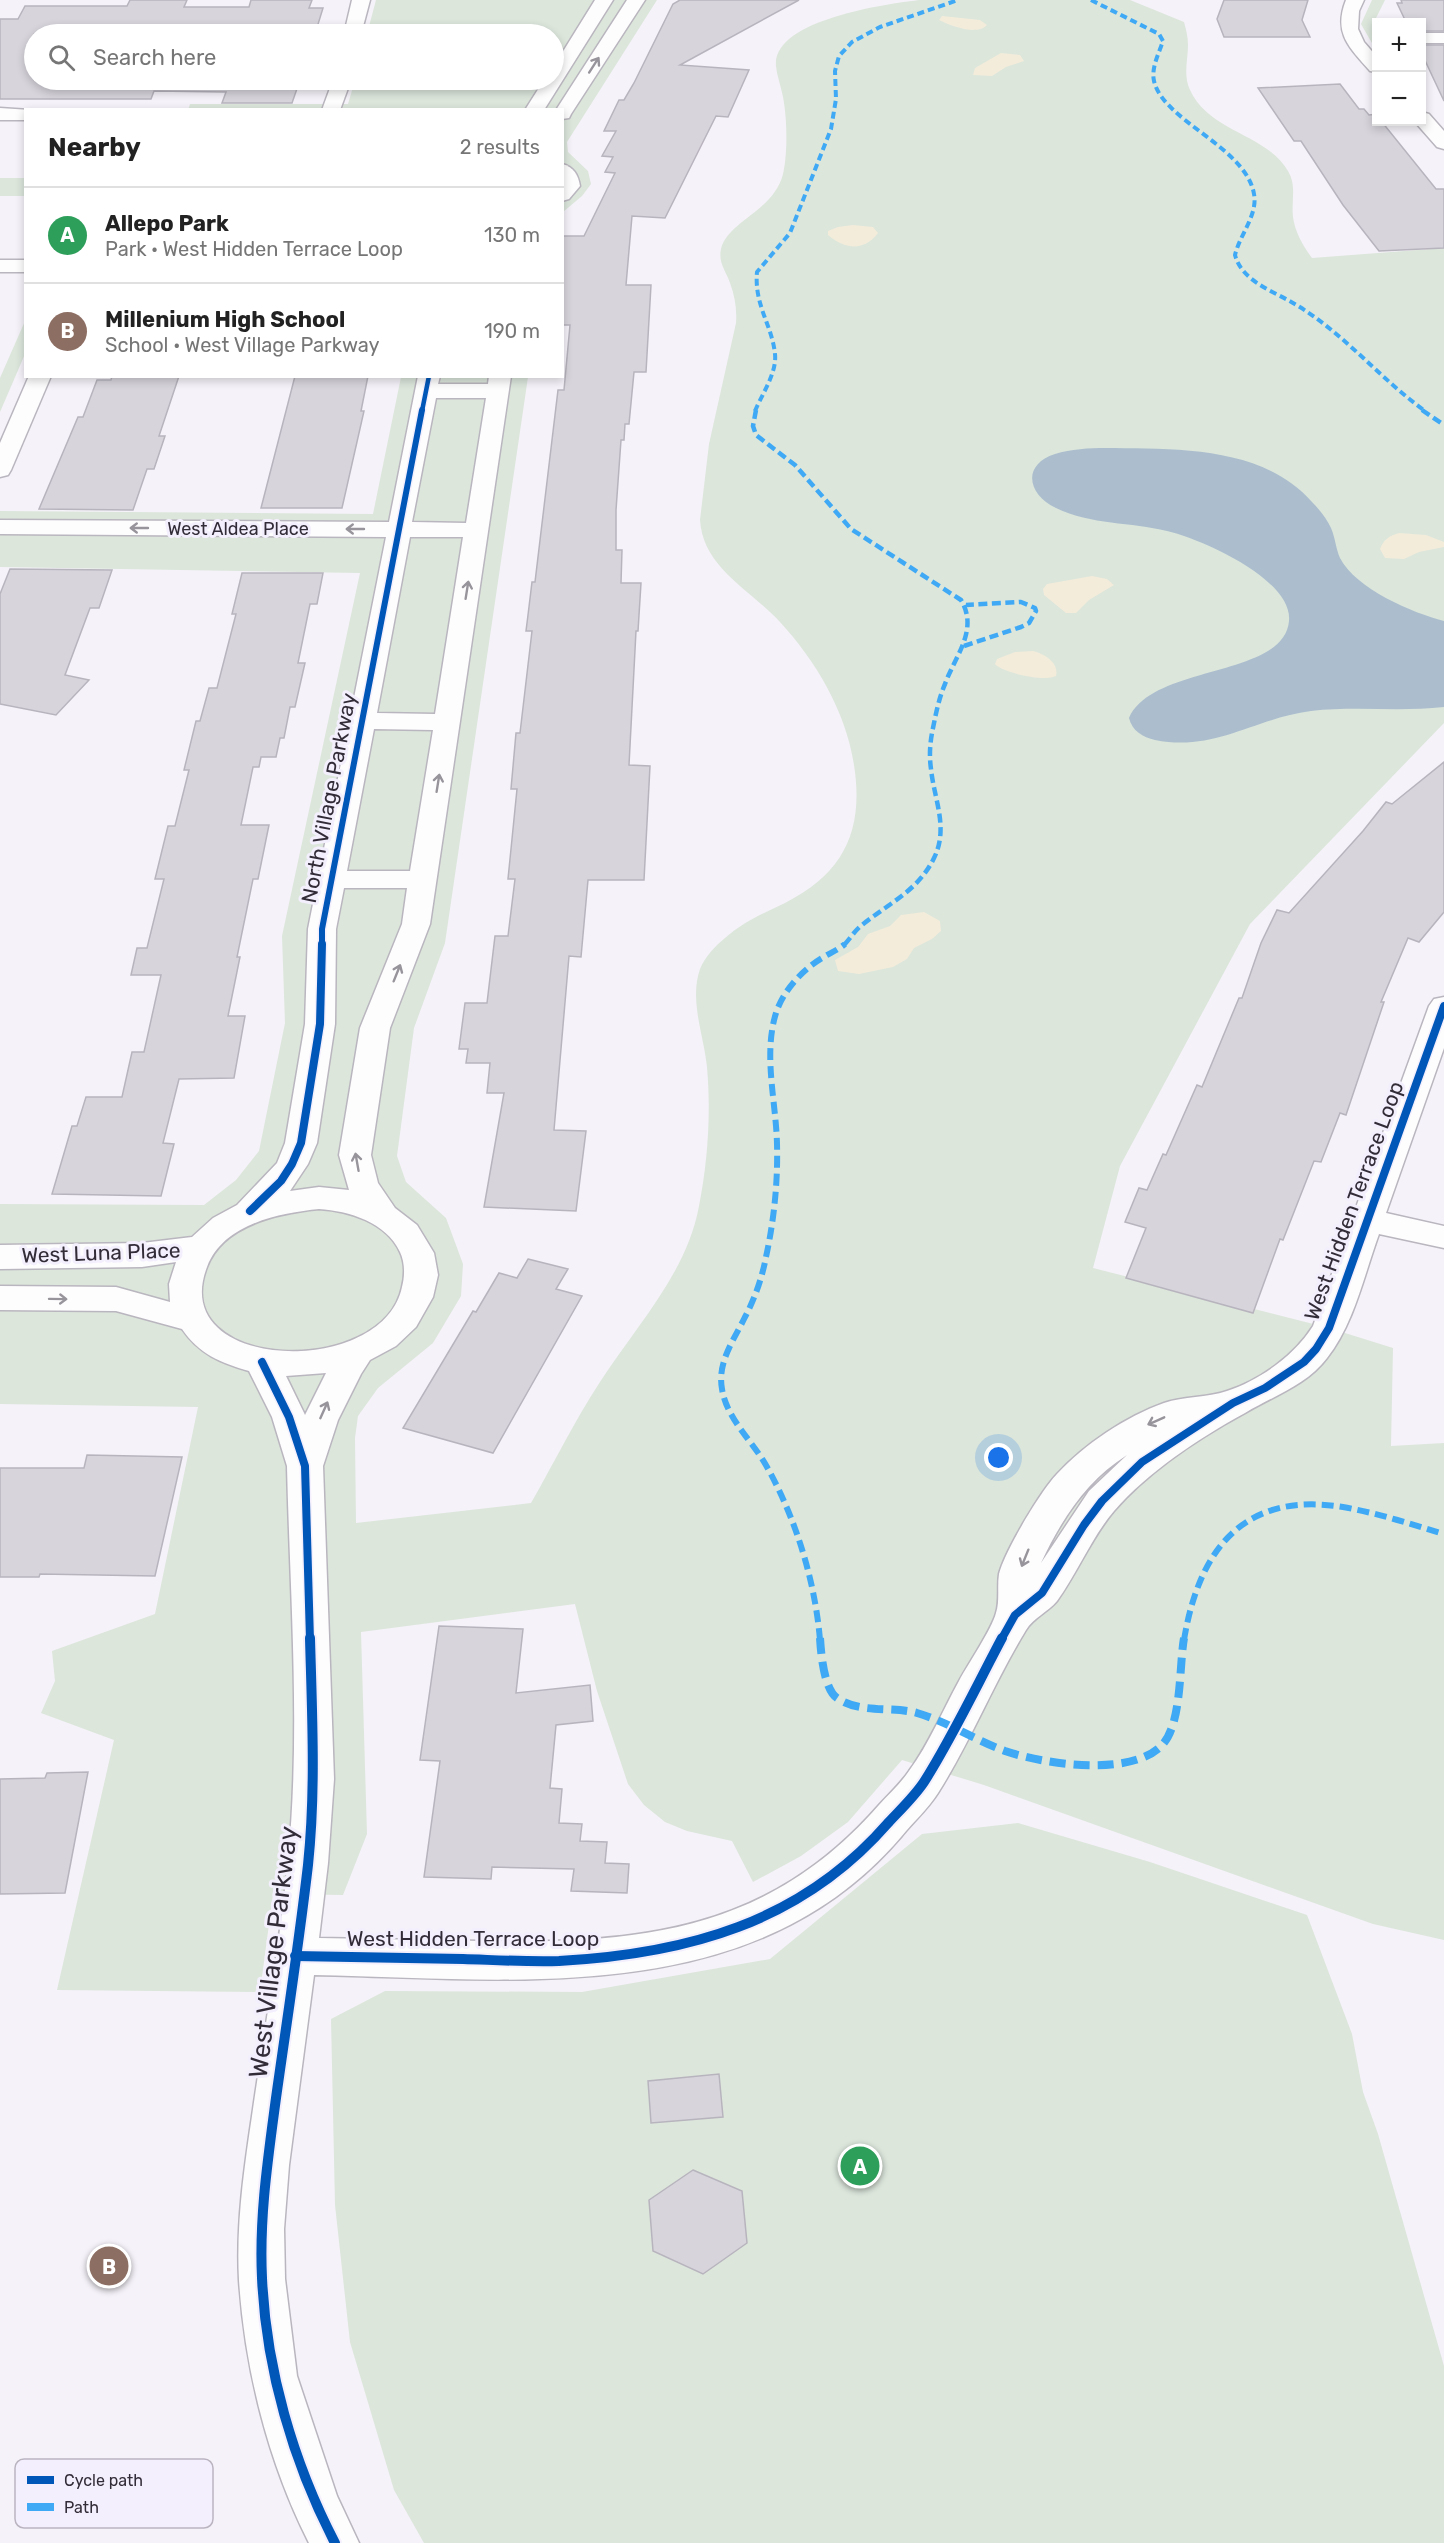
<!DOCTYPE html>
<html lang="en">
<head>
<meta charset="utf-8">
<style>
	body { margin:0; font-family:Rubik,sans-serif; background:#f2f2f2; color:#222 }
	.controls { position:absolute; right:18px; top:18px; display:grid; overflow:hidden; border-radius:0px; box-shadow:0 3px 9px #0003 }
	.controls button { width:54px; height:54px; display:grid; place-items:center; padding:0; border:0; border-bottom:2px solid #e0e0e0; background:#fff; color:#222; font:30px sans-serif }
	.you { position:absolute; left:999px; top:1458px; width:21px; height:21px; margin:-15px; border:4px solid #fff; border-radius:50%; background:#1a73e8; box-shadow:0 0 0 9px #1a73e833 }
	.badge { display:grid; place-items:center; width:39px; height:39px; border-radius:50%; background:#76717c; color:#fff; font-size:20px; font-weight:700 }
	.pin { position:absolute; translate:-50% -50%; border:3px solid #fff; box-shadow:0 2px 6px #0006 }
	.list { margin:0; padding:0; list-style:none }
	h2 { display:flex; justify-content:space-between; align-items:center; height:78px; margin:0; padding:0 24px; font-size:26px }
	h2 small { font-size:20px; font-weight:400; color:#767676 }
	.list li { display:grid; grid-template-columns:39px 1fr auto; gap:18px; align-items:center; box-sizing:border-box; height:96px; padding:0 24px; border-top:2px solid #e0e0e0 }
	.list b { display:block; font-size:22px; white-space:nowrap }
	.list p { margin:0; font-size:20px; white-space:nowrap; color:#767676 }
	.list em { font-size:20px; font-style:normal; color:#767676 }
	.icon { flex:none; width:33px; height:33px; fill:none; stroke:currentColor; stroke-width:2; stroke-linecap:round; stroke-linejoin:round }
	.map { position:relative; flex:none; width:1444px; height:2543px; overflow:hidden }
	.search { position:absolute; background:#fff; box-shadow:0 3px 9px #0003; left:24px; top:24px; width:540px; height:66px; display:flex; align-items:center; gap:15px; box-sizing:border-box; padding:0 21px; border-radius:33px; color:#767676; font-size:22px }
	.panel { position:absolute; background:#fff; box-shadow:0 3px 9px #0003; left:24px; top:108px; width:540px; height:270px; border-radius:0px }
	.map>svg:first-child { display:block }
</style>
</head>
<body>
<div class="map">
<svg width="1444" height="2543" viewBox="0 0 1444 2543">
	<rect width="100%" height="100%" fill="#f5f2f9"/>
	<!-- green -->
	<g fill="#dce6db">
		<polygon points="376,0 657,0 567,142 568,152 588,171 591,184 582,196 563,212 562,110 188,110 190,104 348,104 355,80 554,80 554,34 367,34"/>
		<path d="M919,0h211l54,22c2,7 4,15 4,23 0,15 -5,30 2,45 19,42 77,44 98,81 9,15 3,30 5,46 2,15 10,29 19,41l132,-10v475l-194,201 -130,242 -27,102 236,60 64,20 -2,98 53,-3v497l-71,-16 -389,-139 -82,-25 -54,62 -47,34 -48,26 -21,-41 -45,-10 -22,-9 -21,-17 -16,-21 -31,-93 -22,-87 -214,28 6,202 -24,61 -70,-1 -13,98 -203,-2 57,-250 -73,-27 14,-32 -3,-30 103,-37 43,-207 -198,-3v-200l204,1 32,-25 23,-29 26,-128 -3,-87 78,-363 -360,-6v-56l373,3 28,-137h127l-83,566 -31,85 -17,128 9,26 40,36 17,46 -2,32 -28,47 -55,45 -20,28 -3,22 1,85 175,-20c23,-40 44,-83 69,-121 36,-56 87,-109 99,-176 9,-45 12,-94 8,-139 -3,-31 -18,-67 -7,-98 5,-12 15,-23 25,-31 18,-16 39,-25 60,-35 60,-30 79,-74 69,-138 -8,-53 -38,-104 -74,-143 -29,-32 -77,-54 -80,-102l9,-76 27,-121c1,-13 -1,-27 -6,-40 -4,-12 -12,-20 -9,-34 7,-28 53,-38 62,-75 5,-21 4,-57 0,-77 -2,-11 -6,-21 -7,-31 -4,-46 110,-62 143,-66z"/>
		<polygon points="1372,0 1385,0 1373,24 1376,30 1376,50 1361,24"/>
		<rect x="0" y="178" width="25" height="18"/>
		<polygon points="25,321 25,354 0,412 0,378"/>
		<polygon points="1018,1823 1150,1862 1307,1915 1352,2034 1363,2092 1378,2134 1444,2366 1444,2543 424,2543 394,2490 350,2342 335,2205 331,2019 385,1991 582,1992 770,1959 922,1834"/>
	</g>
	<!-- sand -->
	<g fill="#f3ecdb">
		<path d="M942,16l38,4 7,5c-10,11 -36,1 -48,-5z"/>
		<polygon points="1001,53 1020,55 1024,61 1006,67 992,76 973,75 975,68"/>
		<path d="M853,225l20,2 5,6c-14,19 -34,16 -50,2v-4l10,-4z"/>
		<path d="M1399,533l27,2 18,7v5l-25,5 -15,7 -19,-1 -5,-9c4,-10 9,-13 19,-16z"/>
		<polygon points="1092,576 1107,579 1114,585 1089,600 1076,613 1066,613 1044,595 1043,589 1047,584"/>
		<path d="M1033,651c12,3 26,12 23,25 -11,6 -53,-3 -61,-12l2,-5 18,-7z"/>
		<polygon points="924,912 940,921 941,931 932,939 914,948 907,959 893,967 859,974 838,971 835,960 858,947 868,934 890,926 901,915"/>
	</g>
	<!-- water -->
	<path fill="#acbece" d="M1105,448c69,1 157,-3 207,54 7,7 15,17 19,26 4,9 5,21 9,30 16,31 73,55 104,63v86c-44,5 -89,-1 -133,4 -56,7 -96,41 -156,29 -12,-3 -23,-9 -26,-22 24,-54 155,-40 160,-97 4,-42 -88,-82 -122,-90 -36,-9 -76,-6 -111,-23 -28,-13 -35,-43 -1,-54 16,-5 34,-6 50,-6z"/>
	<!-- building -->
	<g fill="#d7d4dc" stroke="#b8b4be" stroke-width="1.5">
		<polygon points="130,0 187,0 184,7 249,7 251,0 312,0 309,8 323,8 315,34 34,34 34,80 300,80 292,103 222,103 226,92 154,91 151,99 0,99 0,19 18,19 25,6 127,6"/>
		<polygon points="680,0 799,0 680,65 749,70 728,117 716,116 665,218 632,216 626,285 651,285 646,372 634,372 629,424 625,424 624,440 621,440 616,510 616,550 622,550 621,583 641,583 638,631 636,631 629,765 650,766 644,880 588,880 581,957 569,956 554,1130 586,1131 576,1211 484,1207 504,1093 487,1093 490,1063 466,1063 468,1049 459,1049 465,1003 487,1003 495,936 508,936 515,879 508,879 517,789 511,789 516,733 520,733 532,631 526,631 528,615 532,582 535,582 558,390 564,390 570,325 562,325 562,236 584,236 615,173 605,172 613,157 602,156 616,131 604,131 619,100 624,100 634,83 673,4"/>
		<polygon points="1224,0 1308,0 1302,20 1310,37 1224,37 1217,19"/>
		<polygon points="1401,0 1444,0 1444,31 1422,31 1422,22 1406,22 1397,3 1402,3"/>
		<polygon points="1422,45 1444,45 1444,101 1422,54"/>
		<polygon points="1340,84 1359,109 1364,109 1369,115 1377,114 1377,122 1382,122 1436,189 1444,189 1444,248 1379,251 1343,205 1301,141 1294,141 1258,88"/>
		<polygon points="112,376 179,376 159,436 165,436 154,469 147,469 133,510 39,509 78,417 83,417 97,380 111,380"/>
		<polygon points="295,376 368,376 361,411 364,411 342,508 261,508"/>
		<polygon points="10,569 112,570 99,608 90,608 65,675 89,680 56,715 0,704 0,594"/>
		<polygon points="242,573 323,573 317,604 310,604 298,663 305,663 295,707 290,707 284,738 280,738 276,757 261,757 259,767 253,767 241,825 269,825 258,879 253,879 237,957 240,957 228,1016 245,1016 234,1078 179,1079 163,1143 174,1144 161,1196 52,1194 72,1126 77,1126 86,1097 122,1097 132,1052 144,1052 161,975 131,975 137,948 147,948 164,879 155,879 168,826 175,826 189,770 184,770 196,721 200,721 209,688 217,688 236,614 232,614"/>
		<polygon points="1444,762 1444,912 1419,942 1408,938 1381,1002 1384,1002 1346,1115 1340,1113 1321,1162 1314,1161 1283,1240 1280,1239 1253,1313 1126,1278 1146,1228 1125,1222 1139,1188 1147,1190 1163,1154 1166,1155 1197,1085 1202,1087 1239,998 1242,998 1261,943 1277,910 1289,913 1363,831 1386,802 1392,804"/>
		<polygon points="528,1259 568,1269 556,1289 582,1296 493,1453 403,1428 473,1311 476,1312 499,1273 517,1278"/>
		<polygon points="87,1455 182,1457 155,1576 40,1574 39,1577 0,1577 0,1468 84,1468"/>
		<polygon points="439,1626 523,1629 516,1693 590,1685 593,1721 556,1725 550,1788 562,1789 559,1823 582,1824 580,1841 607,1842 605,1863 629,1864 627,1893 571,1891 574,1869 492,1867 491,1879 424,1877 440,1761 420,1760"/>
		<polygon points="88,1772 65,1893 0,1894 0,1779 45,1778 47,1773"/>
		<polygon points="719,2074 723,2117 651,2123 648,2081"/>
		<polygon points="693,2170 742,2191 747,2243 703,2274 653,2251 649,2200"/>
	</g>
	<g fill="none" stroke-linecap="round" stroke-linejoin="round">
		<!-- street casing -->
		<g stroke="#bab6bf" stroke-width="3">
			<g id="street">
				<polygon points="352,0 370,0 361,34 344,34"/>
				<polygon points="595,0 613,0 544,110 525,110 544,80 554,80 554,66"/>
				<polygon points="627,0 645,0 571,114 569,118 562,119 562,110 556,110"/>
				<path d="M1346,0h18l-5,11 -1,18 6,13 12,14v16l-6,-1c-21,-24 -37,-38 -24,-71z"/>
				<rect x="1422" y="33" width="22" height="10"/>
				<polygon points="333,80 351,80 340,110 322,110"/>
				<polygon points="0,108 30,110 26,110 26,120 0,120"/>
				<polygon points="1422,112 1429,114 1444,131 1444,149 1437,147 1415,122 1422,122"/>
				<path d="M562,164c12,3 16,11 18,22l-11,13 -7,2z"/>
				<rect x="0" y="260" width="26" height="12"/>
				<polygon points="29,376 51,376 11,470 8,475 0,477 0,443"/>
				<path d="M418,376h22l-2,8h50l1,-8h22l-81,548 -40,104 -19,127 7,28 17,25 22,17 17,28 4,22 -5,22 -17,30 -20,19 -26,14 -9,14 -23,46 -15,46 11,313 -6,84 -9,75c53,1 107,2 161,3 159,3 288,-9 399,-136 10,-11 22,-22 30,-34 20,-27 34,-61 50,-90 9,-17 33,-52 37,-68 4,-12 1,-26 3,-39 6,-23 41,-82 58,-100 28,-30 68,-57 107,-71 20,-7 43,-5 63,-12 33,-11 67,-35 86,-65l116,-320 5,-7 10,-2v51l-58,165 58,13v22l-65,-14c-15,41 -25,90 -52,124 -20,27 -54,38 -82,55 -46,25 -97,59 -131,98 -23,27 -36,61 -57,90 -9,11 -24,17 -31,29 -32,52 -55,111 -88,163 -10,16 -25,29 -37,44 -148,173 -384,142 -587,138l-25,190 -5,64 1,50 12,97 40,120 22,47h-50c-41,-81 -64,-173 -70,-263 -3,-55 5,-111 13,-164 12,-85 28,-170 36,-255 13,-131 2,-264 -1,-395l-15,-49 -23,-46c-28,-8 -50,-17 -67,-42l-66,-18 -116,-1v-24l116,1 54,15 -1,-18 7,-22 -34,5 -142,2v-24l142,-2 50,-6 21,-19 24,-13 40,-42 8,-20 20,-119 3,-95 78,-392 -386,-3v-14l389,2zM436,398h50l-20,125 -54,-1zM410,537h53l-28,177 -58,-1zM374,729l59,1 -23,141h-63zM344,888h63l-5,36 -42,104 -21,127 10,35 -30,-3 -29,4 18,-27 9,-21 18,-119 1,-95zM319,1209c30,2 67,13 81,43 5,10 5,24 2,35 -19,92 -236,85 -195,-20 16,-43 72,-54 112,-58zM326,1373l-21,42 -19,-39zM1127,1455l-38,36 -48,72c20,-43 45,-82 86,-108z"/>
			</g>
		</g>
		<!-- street -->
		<use href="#street" fill="#fefdfe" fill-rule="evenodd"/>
		<!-- quiet-far3 -->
		<g stroke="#3fa9f5" stroke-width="4" stroke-dasharray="7 4" stroke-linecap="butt">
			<path d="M1091,0l68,34 4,7c-4,12 -12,27 -9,40 9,40 92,66 100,113 4,21 -14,40 -19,61 7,26 36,35 58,48 49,28 86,75 132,108"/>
			<path d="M755,411c7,-17 22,-38 20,-57 -3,-29 -21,-49 -18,-82l33,-39 41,-104 5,-30 -1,-28 4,-15 13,-14 28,-15 78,-27"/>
		</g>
		<!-- quiet-far2 -->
		<g stroke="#3fa9f5" stroke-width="4.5" stroke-dasharray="9 4.5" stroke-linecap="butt">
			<path d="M756,410l-3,16 3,9 39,30 56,64 110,71c18,30 -6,56 -16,84 -6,14 -9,29 -12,44 -3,14 -4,27 -2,41 3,30 18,59 3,89 -16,33 -45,45 -72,67 -7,5 -12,14 -18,20"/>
			<polyline points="1422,410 1444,425"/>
			<polyline points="964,646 1021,627 1029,623 1036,611 1035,608 1021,602 966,605"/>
		</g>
		<!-- quiet-far1 -->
		<g stroke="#3fa9f5" stroke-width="6" stroke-dasharray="12 6" stroke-linecap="butt">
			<path d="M820,1640c-5,-59 -24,-121 -53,-173 -14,-26 -40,-47 -45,-78 -5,-27 12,-49 23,-72 10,-19 17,-39 21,-60 8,-37 12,-75 11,-113 -1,-43 -14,-89 -1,-131 7,-22 26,-43 46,-55 8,-5 16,-8 23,-14"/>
			<path d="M1184,1640c15,-91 60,-149 159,-133 34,6 68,17 101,27"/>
		</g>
		<!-- quiet -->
		<path stroke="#3fa9f5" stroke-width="8" stroke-dasharray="16 8" stroke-linecap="butt" d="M820,1638c1,16 4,51 17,60 23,16 55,8 80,15 31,9 58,27 88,38 38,13 128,27 158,-7 19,-22 16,-77 21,-106"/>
		<!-- cycleway-far3 casing -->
		<g stroke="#f4effc" stroke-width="7">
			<polyline id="cycleway-far3" points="422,411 429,376"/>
		</g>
		<!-- cycleway-far2 casing -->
		<g stroke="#f4effc" stroke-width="9">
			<polyline id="cycleway-far2" points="322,945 322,929 422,410"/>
		</g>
		<!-- cycleway-far1 casing -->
		<g stroke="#f4effc" stroke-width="11">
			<g id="cycleway-far1">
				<polyline points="250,1211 281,1181 292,1164 301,1143 320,1024 322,944"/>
				<polyline points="262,1362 289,1417 305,1466 310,1640"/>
				<polyline points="1001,1640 1015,1615 1042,1593 1084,1525 1102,1501 1142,1462 1233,1403 1265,1388 1304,1362 1316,1349 1329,1328 1444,1006"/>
			</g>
		</g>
		<!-- cycleway casing -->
		<g stroke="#f4effc" stroke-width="14">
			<g id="cycleway">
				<path d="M310,1638c2,76 6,151 -2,227 -9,78 -21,155 -32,233 -8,60 -17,120 -14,180 4,91 31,184 73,265"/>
				<path d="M295,1956c56,1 112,2 168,3 32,1 64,3 96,2 127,-7 242,-38 329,-138 12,-13 26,-26 36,-41 28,-44 53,-97 78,-144"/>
			</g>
		</g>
		<!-- cycleway-far3 -->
		<use href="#cycleway-far3" stroke="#0057b8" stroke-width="4.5"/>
		<!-- cycleway-far2 -->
		<use href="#cycleway-far2" stroke="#0057b8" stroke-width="6"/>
		<!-- cycleway-far1 -->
		<use href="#cycleway-far1" stroke="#0057b8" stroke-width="8"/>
		<!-- cycleway -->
		<use href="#cycleway" stroke="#0057b8" stroke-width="10"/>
	</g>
	<!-- one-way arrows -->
	<defs><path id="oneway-shaft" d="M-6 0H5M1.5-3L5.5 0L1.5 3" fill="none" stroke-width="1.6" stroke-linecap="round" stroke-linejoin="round" transform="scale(1.5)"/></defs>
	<g stroke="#98949b">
		<use href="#oneway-shaft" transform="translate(594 65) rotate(-57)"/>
		<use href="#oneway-shaft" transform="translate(139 528) rotate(-180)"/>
		<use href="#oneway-shaft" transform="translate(355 529) rotate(-180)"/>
		<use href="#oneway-shaft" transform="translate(467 590) rotate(-81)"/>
		<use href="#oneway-shaft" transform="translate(438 783) rotate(-81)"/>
		<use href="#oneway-shaft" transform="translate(397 973) rotate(-68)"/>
		<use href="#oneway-shaft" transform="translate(357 1162) rotate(-100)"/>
		<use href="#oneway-shaft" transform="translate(58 1299) rotate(1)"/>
		<use href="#oneway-shaft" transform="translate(324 1410) rotate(-66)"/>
		<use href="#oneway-shaft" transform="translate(1156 1421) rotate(156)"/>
		<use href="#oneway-shaft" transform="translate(1025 1558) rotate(112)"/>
	</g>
	<g text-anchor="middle" stroke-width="6" stroke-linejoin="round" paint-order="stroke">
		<!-- far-street labels -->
		<g font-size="18" fill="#322c38" stroke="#f4effc">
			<text x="238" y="535">West Aldea Place</text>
		</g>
		<!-- street labels -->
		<g font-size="21" fill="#322c38" stroke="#f4effc">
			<text transform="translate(329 798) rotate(-79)" y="7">North Village Parkway</text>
			<text transform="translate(1354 1201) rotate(-70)" y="7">West Hidden Terrace Loop</text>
			<text transform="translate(101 1253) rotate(-2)" y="7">West Luna Place</text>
			<text x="473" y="1946">West Hidden Terrace Loop</text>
		</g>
		<!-- near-street labels -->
		<g font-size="26" fill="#322c38" stroke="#f4effc">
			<text transform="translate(273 1952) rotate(-83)" y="9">West Village Parkway</text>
		</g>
	</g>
	<!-- legend -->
	<rect x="15" y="2459" width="198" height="69" rx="9" fill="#f4effc" stroke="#bab4c1" stroke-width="1.5"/>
	<rect x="27" y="2476" width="27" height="8" fill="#0057b8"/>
	<rect x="27" y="2503" width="27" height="8" fill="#3fa9f5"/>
	<g font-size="16" fill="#322c38">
		<text x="64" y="2486">Cycle path</text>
		<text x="64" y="2513">Path</text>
	</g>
</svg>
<div class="controls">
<button>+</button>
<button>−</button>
</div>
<div class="you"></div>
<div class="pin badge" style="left:860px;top:2166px;background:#2e9e5b">A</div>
<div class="pin badge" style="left:109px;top:2266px;background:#8d6e63">B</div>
<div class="search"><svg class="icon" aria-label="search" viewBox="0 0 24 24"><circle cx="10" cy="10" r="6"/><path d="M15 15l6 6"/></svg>Search here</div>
<section class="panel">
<h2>Nearby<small>2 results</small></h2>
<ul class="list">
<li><span class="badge" style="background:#2e9e5b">A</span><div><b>Allepo Park</b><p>Park · West Hidden Terrace Loop</p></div><em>130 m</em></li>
<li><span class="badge" style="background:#8d6e63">B</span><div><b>Millenium High School</b><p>School · West Village Parkway</p></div><em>190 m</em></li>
</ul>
</section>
</div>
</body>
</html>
